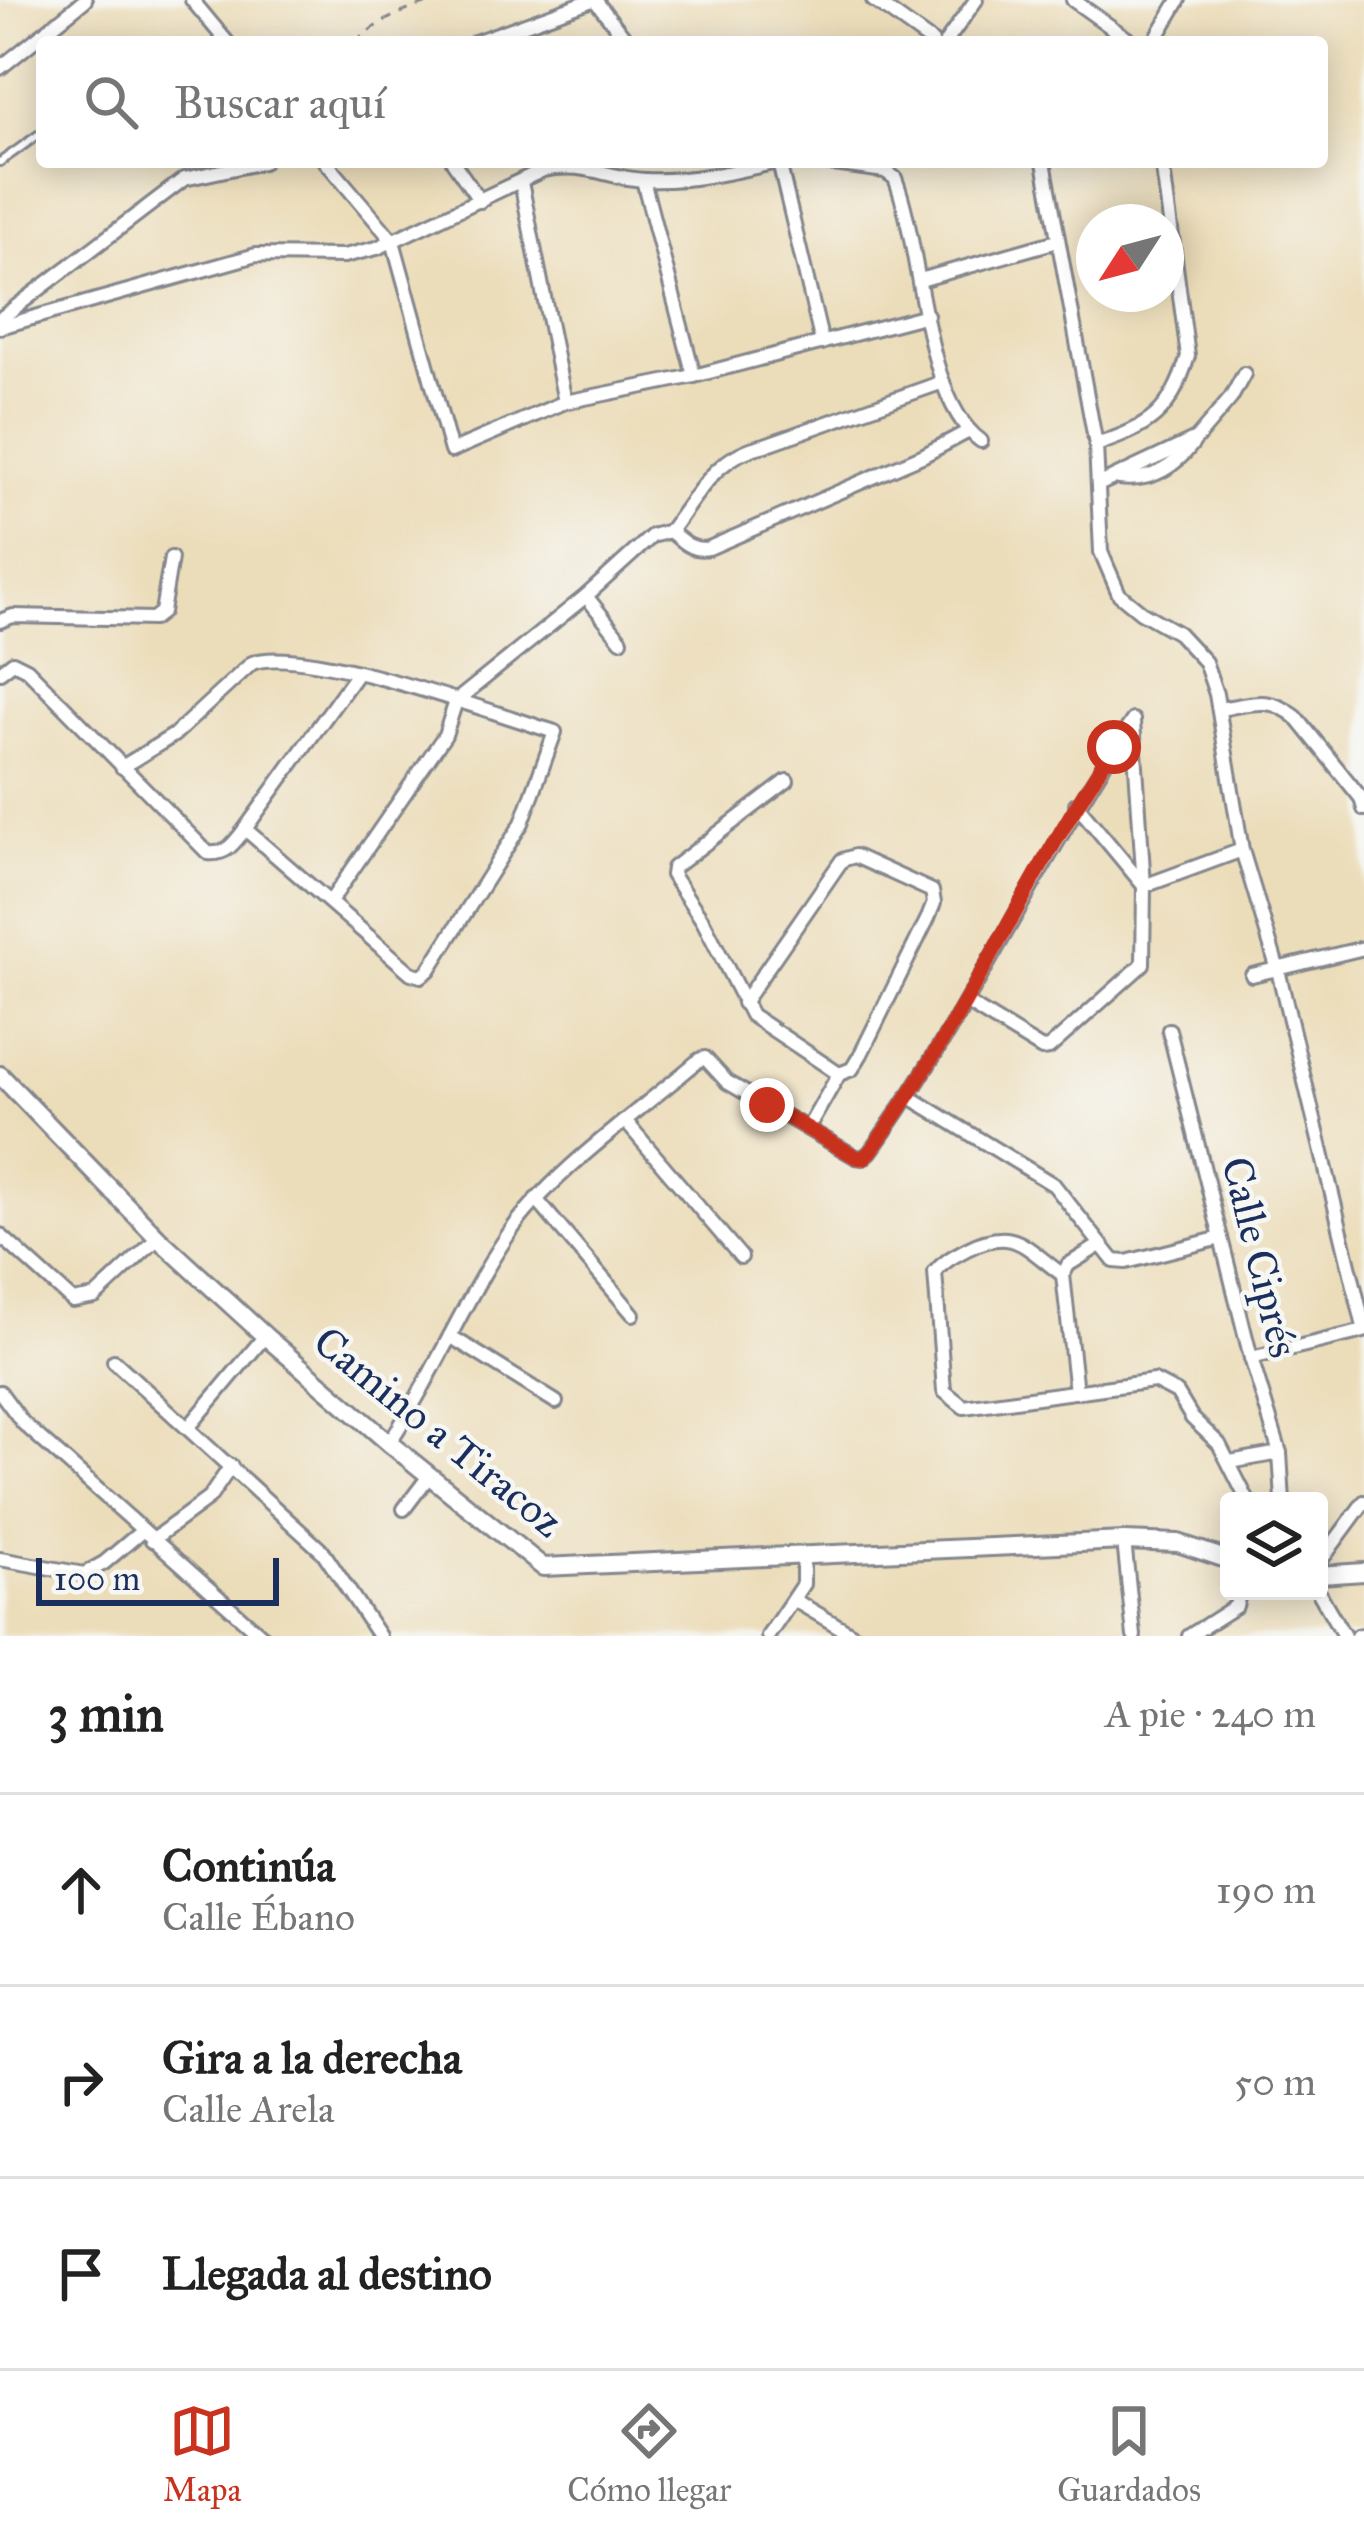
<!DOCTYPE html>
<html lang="es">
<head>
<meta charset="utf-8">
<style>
	body { margin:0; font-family:"IM FELL Great Primer",serif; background:#f6f6f6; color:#222 }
	.controls { position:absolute; right:36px; bottom:36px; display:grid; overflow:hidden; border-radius:12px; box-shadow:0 6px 30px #0003 }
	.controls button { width:108px; height:108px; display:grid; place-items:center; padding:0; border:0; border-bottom:3px solid #e0e0e0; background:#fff; color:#222; font:60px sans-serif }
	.compass { position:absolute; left:1076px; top:204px; width:108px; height:108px; border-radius:50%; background:#fff; box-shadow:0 6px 30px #0003; rotate:234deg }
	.scale { position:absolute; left:36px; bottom:30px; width:243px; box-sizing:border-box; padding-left:12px; border:6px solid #1b2f5e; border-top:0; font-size:33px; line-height:42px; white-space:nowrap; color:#1b2f5e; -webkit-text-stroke:9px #f6f6f2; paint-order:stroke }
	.stop { position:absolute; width:36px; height:36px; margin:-27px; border:9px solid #c8321e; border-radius:50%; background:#fff }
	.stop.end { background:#c8321e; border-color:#fff; box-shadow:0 3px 12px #0008 }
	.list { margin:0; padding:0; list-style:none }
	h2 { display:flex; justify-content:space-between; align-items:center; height:156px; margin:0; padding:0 48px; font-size:51px }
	h2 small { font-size:39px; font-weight:400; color:#767676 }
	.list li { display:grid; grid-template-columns:78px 1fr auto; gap:36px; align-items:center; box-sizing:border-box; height:192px; padding:0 48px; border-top:3px solid #e0e0e0 }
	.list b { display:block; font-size:45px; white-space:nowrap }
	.list p { margin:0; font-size:39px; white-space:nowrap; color:#767676 }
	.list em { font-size:39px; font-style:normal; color:#767676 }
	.icon { flex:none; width:66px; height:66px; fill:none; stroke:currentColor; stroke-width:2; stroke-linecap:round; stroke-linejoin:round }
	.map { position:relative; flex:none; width:1364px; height:1636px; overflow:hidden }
	.search { position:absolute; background:#fff; box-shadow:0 6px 30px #0003; left:36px; right:36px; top:36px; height:132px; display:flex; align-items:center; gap:30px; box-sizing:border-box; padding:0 42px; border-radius:12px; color:#767676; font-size:45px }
	.sheet { height:732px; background:#fff }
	nav { display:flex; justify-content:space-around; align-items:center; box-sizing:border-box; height:168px; border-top:3px solid #e0e0e0; background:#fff; font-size:33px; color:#767676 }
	nav a { display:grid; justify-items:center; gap:6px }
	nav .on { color:#c8321e }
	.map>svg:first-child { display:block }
</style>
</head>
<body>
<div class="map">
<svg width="1364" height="1636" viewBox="0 0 1364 1636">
	<rect width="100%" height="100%" fill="#f6f6f2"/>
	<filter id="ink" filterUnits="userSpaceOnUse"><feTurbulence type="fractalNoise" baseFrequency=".00833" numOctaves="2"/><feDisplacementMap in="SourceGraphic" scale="24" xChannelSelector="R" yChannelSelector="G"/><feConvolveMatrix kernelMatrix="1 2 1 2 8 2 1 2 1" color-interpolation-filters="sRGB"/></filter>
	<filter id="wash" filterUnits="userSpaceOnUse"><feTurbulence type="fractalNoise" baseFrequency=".004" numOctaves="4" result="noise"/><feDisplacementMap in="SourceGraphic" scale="48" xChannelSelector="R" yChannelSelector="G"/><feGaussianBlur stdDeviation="2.7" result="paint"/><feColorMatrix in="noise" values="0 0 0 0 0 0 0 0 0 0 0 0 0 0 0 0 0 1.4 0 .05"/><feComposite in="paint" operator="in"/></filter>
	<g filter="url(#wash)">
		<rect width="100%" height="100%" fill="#ecddba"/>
	</g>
	<g filter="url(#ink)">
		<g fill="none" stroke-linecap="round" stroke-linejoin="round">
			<!-- service casing -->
			<g stroke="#84868c" stroke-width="12">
				<polyline id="service" points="0,162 38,135"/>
			</g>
			<!-- minor casing -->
			<g stroke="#84868c" stroke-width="18">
				<g id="minor">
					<polyline points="192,0 227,42"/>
					<polyline points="595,0 628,42"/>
					<polyline points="873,0 932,42"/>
					<polyline points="1073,0 1132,42"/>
					<polyline points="475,42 592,0"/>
					<polyline points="946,42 976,0"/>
					<polyline points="1154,42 1179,0"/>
					<polyline points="0,68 85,0"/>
					<polyline points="326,162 393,241 451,451 565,402 694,376 927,315"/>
					<polyline points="453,162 480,201"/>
					<polyline points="779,162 822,343"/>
					<path d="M819,162l66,9 10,7c27,68 27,221 86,263"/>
					<polyline points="1044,162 1096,445 1101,552 1119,594 1141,612 1178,633 1205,662 1216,694 1242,850 1278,970 1364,1327"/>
					<polyline points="643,180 694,376"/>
					<polyline points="521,182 565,402"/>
					<polyline points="920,280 1057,241"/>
					<polyline points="0,319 184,179 263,162"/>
					<path d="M0,327l256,-72 88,1 33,-8 166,-78c42,-9 63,8 102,10 44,2 89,-8 132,-18"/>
					<path d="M1096,445c55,-19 74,-31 92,-89l-26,-194"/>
					<path d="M1119,478c32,4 55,-10 74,-35"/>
					<polyline points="1098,485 1196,439 1231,398 1244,374"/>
					<path d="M670,531c29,-38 46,-76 95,-86l178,-63"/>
					<polyline points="586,596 621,640"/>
					<polyline points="0,621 13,616 153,619 162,612 171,558"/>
					<path d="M0,672l13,-10 14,7 181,184c19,2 26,-10 37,-24l113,-157"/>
					<path d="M1219,709c32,-5 50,-14 77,8l65,81 3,11"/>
					<path d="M122,767l52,-32 78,-72c50,-20 245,51 303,69l-33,91 -93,147 -8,6 -10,-3 -166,-144"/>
					<polyline points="787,781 673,868 672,875 703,921 751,1015 839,1074"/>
					<polyline points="1076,804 1144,886"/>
					<polyline points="1144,886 1242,850"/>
					<path d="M330,902l115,-167 11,-34 130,-105 66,-60 18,-5c12,10 22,21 39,17l215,-93 43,-23"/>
					<polyline points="1252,975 1364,948"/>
					<polyline points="743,1003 842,860 855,856 932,891 934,903 928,918 861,1054 852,1069 839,1074 808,1128"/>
					<polyline points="967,1003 1042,1049 1049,1048 1143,964 1144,886 1133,721"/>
					<polyline points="1169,1030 1251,1358 1280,1453 1283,1501"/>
					<polyline points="910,1097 1054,1185 1114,1261 1126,1262 1221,1238"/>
					<polyline points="627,1123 741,1257"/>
					<polyline points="536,1199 633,1314"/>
					<polyline points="0,1235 73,1301 95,1297 158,1238"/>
					<path d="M1063,1275c-39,-28 -48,-50 -96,-26 -13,7 -23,12 -32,23l9,119 20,16 190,-26 23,12 15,25 27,26 29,57"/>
					<polyline points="450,1336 556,1402"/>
					<polyline points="1251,1358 1364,1331"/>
					<polyline points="114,1361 323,1552 379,1636"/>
					<polyline points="0,1392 23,1423 262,1636"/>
					<polyline points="1076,1392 1063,1275 1068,1265 1100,1245"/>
					<polyline points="188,1428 265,1336"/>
					<path d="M389,1443c45,-67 74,-142 119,-208 42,-62 132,-124 191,-175l6,-2 22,24 129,75 7,1 7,-6c99,-137 168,-292 263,-432"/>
					<polyline points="1230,1462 1280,1453"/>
					<polyline points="404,1509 429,1476"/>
					<polyline points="152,1540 209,1498 231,1466"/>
					<polyline points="1124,1541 1134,1636"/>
					<polyline points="0,1559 84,1574 104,1563 142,1531"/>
					<polyline points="1319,1563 1364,1502"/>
					<polyline points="1318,1591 1344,1636"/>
					<polyline points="794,1600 855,1636"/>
					<polyline points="768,1636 803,1584 803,1558"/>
					<polyline points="1189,1636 1236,1606 1240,1591"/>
					<polyline points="1357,1636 1364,1635"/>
				</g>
			</g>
			<!-- tertiary casing -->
			<g stroke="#84868c" stroke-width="22">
				<g id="tertiary">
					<polyline points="0,1075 158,1238 265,1336 389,1443 543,1567 1124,1541 1178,1543 1229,1560"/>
					<polyline points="1319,1575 1364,1572"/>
				</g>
			</g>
			<!-- path -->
			<path stroke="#84868c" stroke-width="3" stroke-dasharray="9 9" stroke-linecap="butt" d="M355,42c26,-23 50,-32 83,-42"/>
			<!-- service -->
			<use href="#service" stroke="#fff" stroke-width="6"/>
			<!-- minor -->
			<use href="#minor" stroke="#fff" stroke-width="12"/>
			<!-- tertiary -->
			<use href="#tertiary" stroke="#fff" stroke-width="16"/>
		</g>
	</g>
	<g fill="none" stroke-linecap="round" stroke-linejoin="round" filter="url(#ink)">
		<!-- route -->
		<path stroke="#c8321e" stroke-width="15" d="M767,1105l89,52 7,1 7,-6c93,-128 156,-274 244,-405"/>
	</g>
	<g text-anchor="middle" stroke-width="9" stroke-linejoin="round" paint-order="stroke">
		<!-- street labels -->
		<g font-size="42" fill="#1b2f5e" stroke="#f6f6f2">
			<text transform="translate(1261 1257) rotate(76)" y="15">Calle Ciprés</text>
			<text transform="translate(439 1431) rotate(39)" y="15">Camino a Tiracoz</text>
		</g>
	</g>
</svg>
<div class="controls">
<button><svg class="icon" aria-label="layers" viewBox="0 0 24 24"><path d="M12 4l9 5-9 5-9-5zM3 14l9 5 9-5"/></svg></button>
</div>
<svg class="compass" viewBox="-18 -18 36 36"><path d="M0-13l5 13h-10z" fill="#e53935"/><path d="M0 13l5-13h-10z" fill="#767676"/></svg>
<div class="scale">100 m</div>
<div class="stop" style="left:1114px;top:747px"></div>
<div class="stop end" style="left:767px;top:1105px"></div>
<div class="search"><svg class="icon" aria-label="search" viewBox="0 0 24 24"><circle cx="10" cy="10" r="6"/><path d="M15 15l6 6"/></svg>Buscar aquí</div>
</div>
<section class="sheet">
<h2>3 min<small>A pie · 240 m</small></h2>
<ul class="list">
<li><svg class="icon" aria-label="ahead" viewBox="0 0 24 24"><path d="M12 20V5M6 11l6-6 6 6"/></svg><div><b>Continúa</b><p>Calle Ébano</p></div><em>190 m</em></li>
<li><svg class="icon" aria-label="right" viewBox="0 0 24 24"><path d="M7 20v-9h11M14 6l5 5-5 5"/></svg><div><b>Gira a la derecha</b><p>Calle Arela</p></div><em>50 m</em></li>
<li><svg class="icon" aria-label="arrive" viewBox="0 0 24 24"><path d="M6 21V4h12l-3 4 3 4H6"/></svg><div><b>Llegada al destino</b></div></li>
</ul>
</section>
<nav>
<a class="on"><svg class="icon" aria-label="map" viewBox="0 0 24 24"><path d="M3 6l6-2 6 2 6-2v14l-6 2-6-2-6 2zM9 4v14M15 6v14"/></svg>Mapa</a>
<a><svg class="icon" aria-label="directions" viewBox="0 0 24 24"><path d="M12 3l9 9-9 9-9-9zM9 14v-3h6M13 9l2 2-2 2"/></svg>Cómo llegar</a>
<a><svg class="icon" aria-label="saved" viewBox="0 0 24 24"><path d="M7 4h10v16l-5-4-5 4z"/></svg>Guardados</a>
</nav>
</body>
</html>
